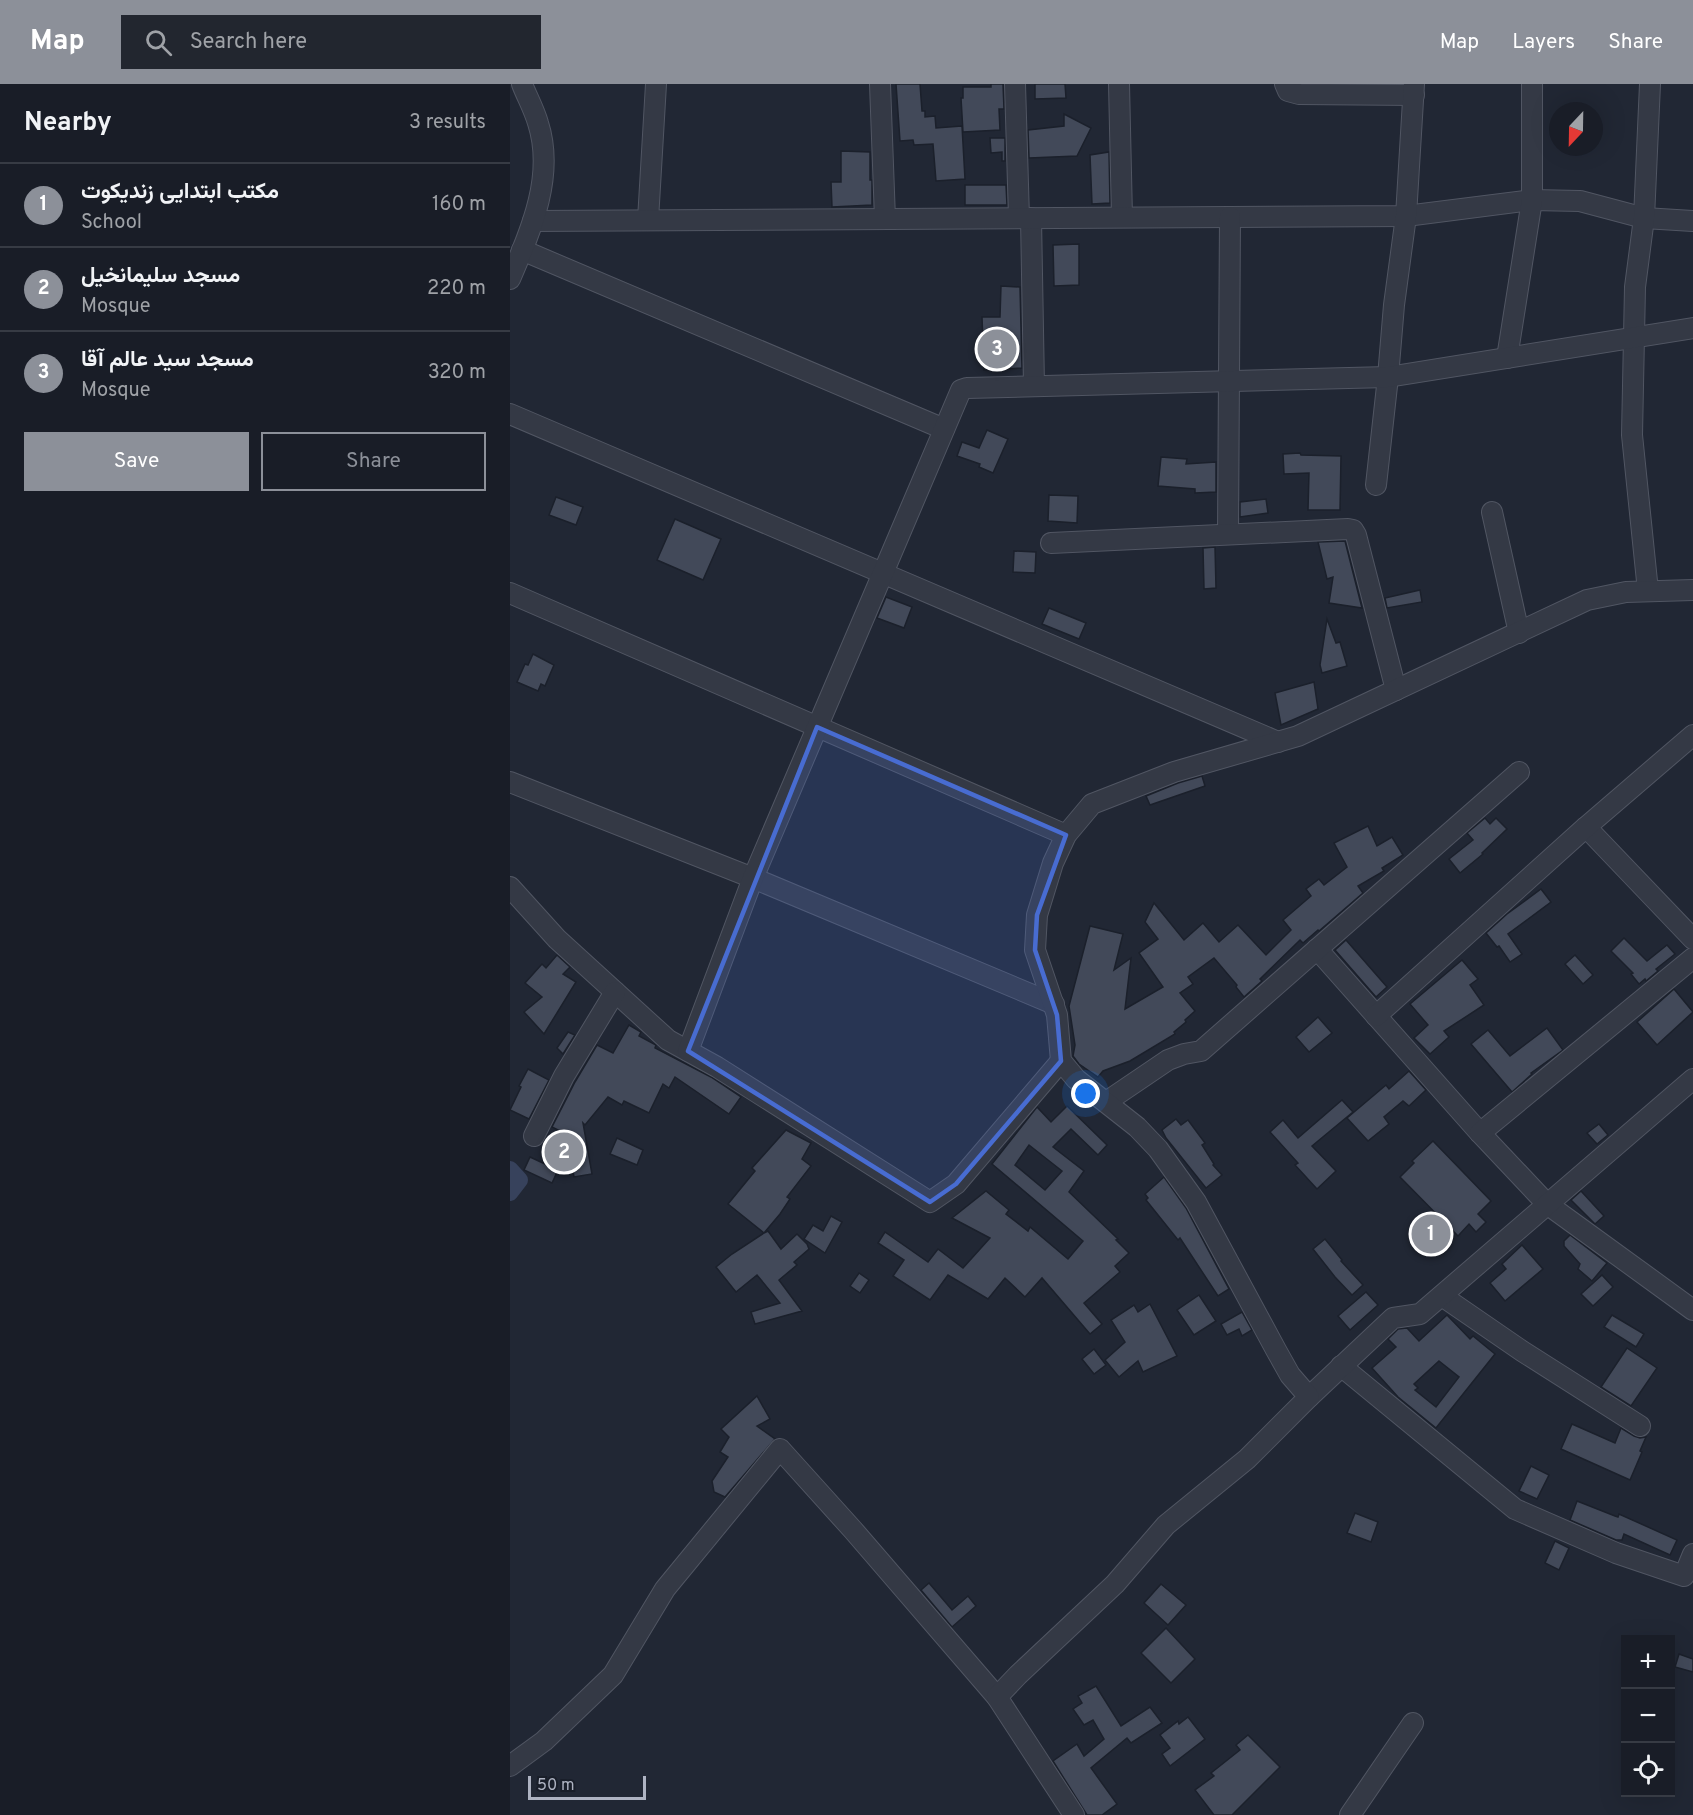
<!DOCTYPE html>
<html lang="en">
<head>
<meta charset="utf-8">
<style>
	body { margin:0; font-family:Overpass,Vazirmatn,sans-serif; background:#22262f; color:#f1f3f6 }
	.controls { position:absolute; right:18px; bottom:18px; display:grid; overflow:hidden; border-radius:0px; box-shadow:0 6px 24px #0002 }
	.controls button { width:54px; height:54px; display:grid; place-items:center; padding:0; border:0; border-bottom:2px solid #373b44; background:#191d27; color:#f1f3f6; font:30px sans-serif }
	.compass { position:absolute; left:1039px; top:18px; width:54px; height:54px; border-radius:50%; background:#191d27; box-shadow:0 6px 24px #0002; rotate:202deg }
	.scale { position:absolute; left:18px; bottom:15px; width:118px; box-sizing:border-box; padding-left:6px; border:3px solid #aeb3c2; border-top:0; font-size:16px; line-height:21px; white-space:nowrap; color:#aeb3c2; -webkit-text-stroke:4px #191e29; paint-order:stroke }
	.you { position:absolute; left:576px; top:1010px; width:21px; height:21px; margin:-15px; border:4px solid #fff; border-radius:50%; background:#1a73e8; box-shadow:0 0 0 9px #1a73e833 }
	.badge { display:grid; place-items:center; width:39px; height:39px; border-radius:50%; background:#8c9099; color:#fff; font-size:20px; font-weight:700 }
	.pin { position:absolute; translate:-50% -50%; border:3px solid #fff; box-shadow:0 2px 6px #0006 }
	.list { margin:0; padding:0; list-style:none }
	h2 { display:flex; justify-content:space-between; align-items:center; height:78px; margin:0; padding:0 24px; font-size:26px }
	h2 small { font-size:20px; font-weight:400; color:#9fa2a7 }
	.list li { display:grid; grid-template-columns:39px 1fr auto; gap:18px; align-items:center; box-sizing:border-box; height:84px; padding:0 24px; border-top:2px solid #373b44 }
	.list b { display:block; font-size:22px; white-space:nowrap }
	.list p { margin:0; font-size:20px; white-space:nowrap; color:#9fa2a7 }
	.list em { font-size:20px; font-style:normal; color:#9fa2a7 }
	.actions { display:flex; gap:12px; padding:18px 24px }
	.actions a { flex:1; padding:14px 0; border:2px solid #8c9099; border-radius:0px; text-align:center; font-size:21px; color:#8c9099 }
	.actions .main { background:#8c9099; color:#fff }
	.icon { flex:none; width:33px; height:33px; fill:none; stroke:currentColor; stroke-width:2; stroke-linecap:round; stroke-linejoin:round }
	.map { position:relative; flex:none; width:1183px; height:1731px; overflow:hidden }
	header { display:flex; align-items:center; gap:36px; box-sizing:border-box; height:84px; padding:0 30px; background:#8c9099; color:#fff }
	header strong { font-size:28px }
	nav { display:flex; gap:33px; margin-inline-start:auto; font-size:21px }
	.search { width:420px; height:54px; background:#22262f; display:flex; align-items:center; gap:15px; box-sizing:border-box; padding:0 21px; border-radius:0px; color:#9fa2a7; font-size:22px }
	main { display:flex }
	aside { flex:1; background:#191d27 }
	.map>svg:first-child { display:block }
</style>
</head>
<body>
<header>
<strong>Map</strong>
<div class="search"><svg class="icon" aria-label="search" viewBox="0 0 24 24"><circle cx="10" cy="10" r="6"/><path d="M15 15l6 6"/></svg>Search here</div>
<nav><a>Map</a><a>Layers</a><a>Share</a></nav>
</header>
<main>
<aside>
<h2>Nearby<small>3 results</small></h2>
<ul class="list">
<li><span class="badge">1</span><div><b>مکتب ابتدایی زندیکوت</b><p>School</p></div><em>160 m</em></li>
<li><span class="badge">2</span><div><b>مسجد سلیمانخیل</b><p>Mosque</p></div><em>220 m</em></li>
<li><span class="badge">3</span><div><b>مسجد سید عالم آقا</b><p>Mosque</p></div><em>320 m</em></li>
</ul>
<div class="actions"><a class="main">Save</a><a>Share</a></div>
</aside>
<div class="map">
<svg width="1183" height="1731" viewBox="0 0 1183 1731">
	<rect width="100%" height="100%" fill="#212734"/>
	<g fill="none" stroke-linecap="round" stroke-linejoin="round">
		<!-- canal -->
		<polyline stroke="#37425c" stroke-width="16" points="0,1085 10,1096 0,1109"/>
	</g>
	<!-- building -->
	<g fill="#424959" stroke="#1b202b" stroke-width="1.5" fill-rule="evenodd">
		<polygon points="386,0 410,0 412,27 415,27 415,33 425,32 426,44 452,42 455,95 426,97 423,60 404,61 403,56 390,57"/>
		<polygon points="481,0 493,0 494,25 489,25 490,46 453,48 451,14 453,14 453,3 481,3"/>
		<polygon points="525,0 555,0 556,14 525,15"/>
		<polygon points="554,30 581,44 567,72 519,74 518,46 554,42"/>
		<polygon points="480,54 495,54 495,77 492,77 492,68 481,69"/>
		<polygon points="331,67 360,68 360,96 362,96 362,121 322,123 321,98 331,98"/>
		<polygon points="599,68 600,119 582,120 580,71"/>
		<polygon points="455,101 496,101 497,121 455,121"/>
		<polygon points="569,160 569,201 544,202 543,161"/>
		<polygon points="491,202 510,203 512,284 474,286 472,233 490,233"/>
		<polygon points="477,346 498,355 483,389 469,383 470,380 447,372 452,358 469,364"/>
		<polygon points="790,369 791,371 831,372 830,426 798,426 799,389 774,390 773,370"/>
		<polygon points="651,373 677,375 676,380 706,378 706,408 685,409 685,405 648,402"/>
		<polygon points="539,411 568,412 567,439 538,437"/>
		<polygon points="46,413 73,423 66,441 39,431"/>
		<polygon points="756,415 758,429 730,433 730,418"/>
		<polygon points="165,435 211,455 193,496 147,476"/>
		<polygon points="835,457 852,524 819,519 823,493 817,495 808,458"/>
		<polygon points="705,463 706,504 694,505 693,464"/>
		<polygon points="504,467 526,468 525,489 503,488"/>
		<polygon points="910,506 912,518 877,524 875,514"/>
		<polygon points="376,513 402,523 394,544 367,534"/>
		<polygon points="539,524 576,539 569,555 532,540"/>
		<polygon points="817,535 826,559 830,558 837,582 812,589 810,581"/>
		<polygon points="23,570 44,581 35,602 31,600 28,607 7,598 15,580 18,581"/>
		<polygon points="804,598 808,625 771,641 765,609"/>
		<polygon points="692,692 695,702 640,721 636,712 668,699"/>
		<polygon points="975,734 980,740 986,734 997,745 972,769 973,770 950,789 939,775 963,756 957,749"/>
		<polygon points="858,742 867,762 882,753 893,771 872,784 874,787 848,802 853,809 809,847 808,846 793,859 790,856 750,895 752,897 734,913 726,903 727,901 704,874 678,893 683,900 670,909 685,927 675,936 676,938 664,948 665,950 620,977 593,987 588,993 569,980 563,972 565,961 559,922 580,842 613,850 604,886 621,874 615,925 653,903 629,869 648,855 635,838 644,819 674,856 693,839 709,858 728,841 756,871 781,846 773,836 801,812 796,805 809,795 814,801 837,783 824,759"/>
		<polygon points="1031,805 1041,818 998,850 1012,870 1000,878 989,862 987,863 976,849 997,830"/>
		<polygon points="1114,854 1137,877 1157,861 1165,870 1146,885 1148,887 1136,897 1135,895 1129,900 1121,890 1123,889 1101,867"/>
		<polygon points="836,856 877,903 866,913 825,866"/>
		<polygon points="47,871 60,883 53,890 66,898 34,950 14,928 32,913 15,899 32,880 36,884"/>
		<polygon points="1065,871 1083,891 1073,900 1055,880"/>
		<polygon points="952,876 968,895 960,901 974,921 934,947 939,953 920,970 904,954 918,941 900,920"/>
		<polygon points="1164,905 1183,928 1147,961 1127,938"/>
		<polygon points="808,933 822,949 799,968 786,953"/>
		<polygon points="119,941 131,948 129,952 146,961 145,964 201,993 231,1013 219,1030 165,993 159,1004 153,1000 139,1029 114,1017 112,1021 98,1013 75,1041 73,1039 82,1090 64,1093 56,1050 42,1043 65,998 87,961 103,969"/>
		<polygon points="1037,944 1053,966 1021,989 1022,990 1002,1008 961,960 978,946 1000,972"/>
		<polygon points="58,948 65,951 53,970 47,964"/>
		<polygon points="18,985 39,996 19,1035 0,1026 11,1003 9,1002"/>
		<polygon points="899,987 916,1006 899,1022 893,1017 874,1033 879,1040 858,1057 837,1034 876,1001 879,1005"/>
		<polygon points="832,1016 843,1028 802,1062 826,1087 807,1105 785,1081 788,1079 760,1048 773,1036 788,1054"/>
		<path d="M557,1022l40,39 -9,10 -27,-26 -18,18 31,24 -15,21 49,47 -2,1 13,13 -14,13 5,6 -36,31 18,21 -12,10 -48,-56 -17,19 -20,-19 -17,21 -40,-24 -18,25 -37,-24 11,-16 -26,-17 7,-11 43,30 10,-13 25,19 27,-30 -38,-20 34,-27 23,19 -3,4 22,17 2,-4 38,32 15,-18 -91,-77 45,-57 14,15zM519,1061l33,26 -17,19 -30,-25z"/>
		<polygon points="666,1035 671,1041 678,1036 695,1059 692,1061 704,1080 703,1081 712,1091 696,1104 656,1054 652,1046"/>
		<polygon points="1089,1040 1098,1051 1087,1060 1077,1049"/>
		<polygon points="276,1046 301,1059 292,1075 301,1082 277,1113 280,1115 270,1130 254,1149 258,1147 271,1165 287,1150 297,1160 299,1165 284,1178 287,1181 269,1196 292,1227 245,1240 241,1228 270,1219 247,1191 226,1208 206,1183 222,1170 254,1149 218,1120 245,1087 242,1084"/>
		<polygon points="107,1054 133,1066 127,1081 100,1070"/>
		<polygon points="923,1057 981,1117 968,1130 976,1138 966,1148 959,1140 948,1152 890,1093 904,1079 902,1077"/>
		<polygon points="20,1073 48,1086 42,1099 14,1086"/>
		<polygon points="654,1093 676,1124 719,1205 708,1212 670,1154 668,1156 636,1116 638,1114 635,1110"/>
		<polygon points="1071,1107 1094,1132 1085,1140 1061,1116"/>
		<polygon points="321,1132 332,1138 315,1169 294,1155 303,1141 313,1147"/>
		<polygon points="1060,1151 1097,1179 1082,1197 1068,1185 1070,1180 1054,1162 1054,1157"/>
		<polygon points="815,1155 832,1176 831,1177 853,1201 842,1211 825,1193 803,1165"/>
		<polygon points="1012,1161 1033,1185 995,1217 980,1199 996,1185 992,1180"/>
		<polygon points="349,1189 359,1196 350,1209 340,1202"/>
		<polygon points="1092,1191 1103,1203 1083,1222 1071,1210"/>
		<polygon points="856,1208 868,1221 840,1246 828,1232"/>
		<polygon points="689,1211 706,1237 684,1251 667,1226"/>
		<polygon points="640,1220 667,1272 633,1288 628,1277 609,1293 595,1276 615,1258 601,1236 624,1221 628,1228"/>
		<polygon points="732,1228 742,1246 732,1252 729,1245 717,1251 711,1240"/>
		<path d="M937,1231l23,24 3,-3 22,18 -59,74 -38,-31 -26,-29 24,-21 -8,-8 10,-10 9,-1 12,13zM929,1277l20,16 -23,30 -21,-17 3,-2 -4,-4z"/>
		<polygon points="1102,1231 1134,1250 1126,1263 1094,1243"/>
		<polygon points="1117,1264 1147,1284 1121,1322 1091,1303"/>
		<polygon points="584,1265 596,1281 584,1290 572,1275"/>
		<polygon points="247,1312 260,1335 247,1342 265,1355 215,1413 204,1408 202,1397 218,1373 210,1368 219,1353 211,1345"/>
		<polygon points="1062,1340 1105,1359 1111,1344 1124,1352 1130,1354 1136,1353 1130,1367 1132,1368 1120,1396 1051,1365"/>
		<polygon points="1021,1382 1039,1391 1027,1415 1009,1407"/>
		<polygon points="1067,1417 1105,1432 1108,1433 1109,1430 1167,1456 1160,1471 1114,1450 1112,1456 1106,1456 1060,1436"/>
		<polygon points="845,1429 868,1438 861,1458 837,1449"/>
		<polygon points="1045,1457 1059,1464 1049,1486 1035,1479"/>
		<polygon points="419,1499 442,1526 458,1512 466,1522 442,1543 411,1506"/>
		<polygon points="651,1500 676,1521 658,1541 634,1519"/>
		<polygon points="656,1544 685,1575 661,1599 631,1569"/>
		<polygon points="1169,1570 1183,1575 1183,1588 1165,1583"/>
		<polygon points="586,1602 611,1642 640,1623 652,1639 621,1659 617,1654 581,1684 607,1720 592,1731 577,1731 543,1677 567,1660 574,1672 594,1655 583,1636 574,1641 563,1625 572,1619 568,1612"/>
		<polygon points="678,1633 695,1655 660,1682 652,1670 660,1664 650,1651 668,1637 669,1640"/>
		<polygon points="738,1651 770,1683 722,1731 704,1731 685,1706 704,1692 701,1689 730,1666 726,1661"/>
	</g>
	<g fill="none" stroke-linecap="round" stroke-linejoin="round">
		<!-- minor casing -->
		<g stroke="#515663" stroke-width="22">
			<g id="minor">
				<polyline points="370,0 375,135"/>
				<polyline points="505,0 509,134"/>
				<polyline points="609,0 612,133"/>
				<polyline points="775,0 778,7 789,10 904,11"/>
				<polyline points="521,134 524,302"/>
				<polyline points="138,136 146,0"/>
				<polyline points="23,137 896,132 1022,116 1070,117 1134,134 1183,137"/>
				<polyline points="12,166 434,345"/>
				<path d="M0,195c21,-49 45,-103 28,-156 -4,-14 -11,-26 -16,-39"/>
				<polyline points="997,274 1022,116 1022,0"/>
				<polyline points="0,330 768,658"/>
				<polyline points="866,401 878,293 884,221 896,132 904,0"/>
				<polyline points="982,428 1009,549"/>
				<polyline points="718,450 720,133"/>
				<polyline points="541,459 838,445 843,446 846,451 886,606"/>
				<polyline points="1138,507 1122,351 1125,203 1134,134 1140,0"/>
				<polyline points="0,509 556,751"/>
				<polyline points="0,698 243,794 544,920"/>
				<polyline points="1076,743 1183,855"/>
				<polyline points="0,803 47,855 158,956 207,983 420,1118 446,1100 551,977"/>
				<polyline points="807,865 970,1049 1037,1120 1183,1226"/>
				<polyline points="866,932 1076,743 1183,651"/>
				<polyline points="178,967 243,794 451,306 457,304 878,293 1183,244"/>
				<polyline points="596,1018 658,976 674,970 691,967 1009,688"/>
				<polyline points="970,1049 1183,874"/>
				<polyline points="24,1052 54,992 105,908"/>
				<polyline points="932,1212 1012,1267 1130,1342"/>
				<polyline points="831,1282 1005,1425 1106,1469 1174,1492 1183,1470"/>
				<polyline points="799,1313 883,1234 910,1230 1183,995"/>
				<polyline points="0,1682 34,1657 103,1591 155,1505 270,1365 343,1446 487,1613"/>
				<polyline points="564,1731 487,1613 508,1591 605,1500 656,1441 737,1375 799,1313 780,1291 766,1266 686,1118 648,1065 627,1043 566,995 551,977 547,931 525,866 527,831 543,779 556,751 582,720 664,688 788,652 1077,516 1116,508 1183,506"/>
				<polyline points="840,1731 903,1639"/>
			</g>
		</g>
		<!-- minor -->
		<use href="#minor" stroke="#343945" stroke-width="20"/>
	</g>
	<!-- marked area -->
	<path fill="#486cd1" fill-opacity="0.2" stroke="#486cd1" stroke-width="4.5" stroke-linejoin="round" d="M307,643l249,108 -29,80 -2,35 22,65 4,46 -105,123 -26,18 -242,-151z"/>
</svg>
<div class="controls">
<button>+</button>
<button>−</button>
<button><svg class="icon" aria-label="locate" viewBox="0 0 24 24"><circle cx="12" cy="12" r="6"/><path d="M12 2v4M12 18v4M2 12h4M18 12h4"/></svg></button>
</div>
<svg class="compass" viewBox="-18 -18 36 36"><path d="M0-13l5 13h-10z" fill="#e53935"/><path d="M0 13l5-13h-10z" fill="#9fa2a7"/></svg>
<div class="scale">50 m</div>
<div class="you"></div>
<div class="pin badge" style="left:921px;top:1150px">1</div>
<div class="pin badge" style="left:54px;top:1068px">2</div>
<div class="pin badge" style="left:487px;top:265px">3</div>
</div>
</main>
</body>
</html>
